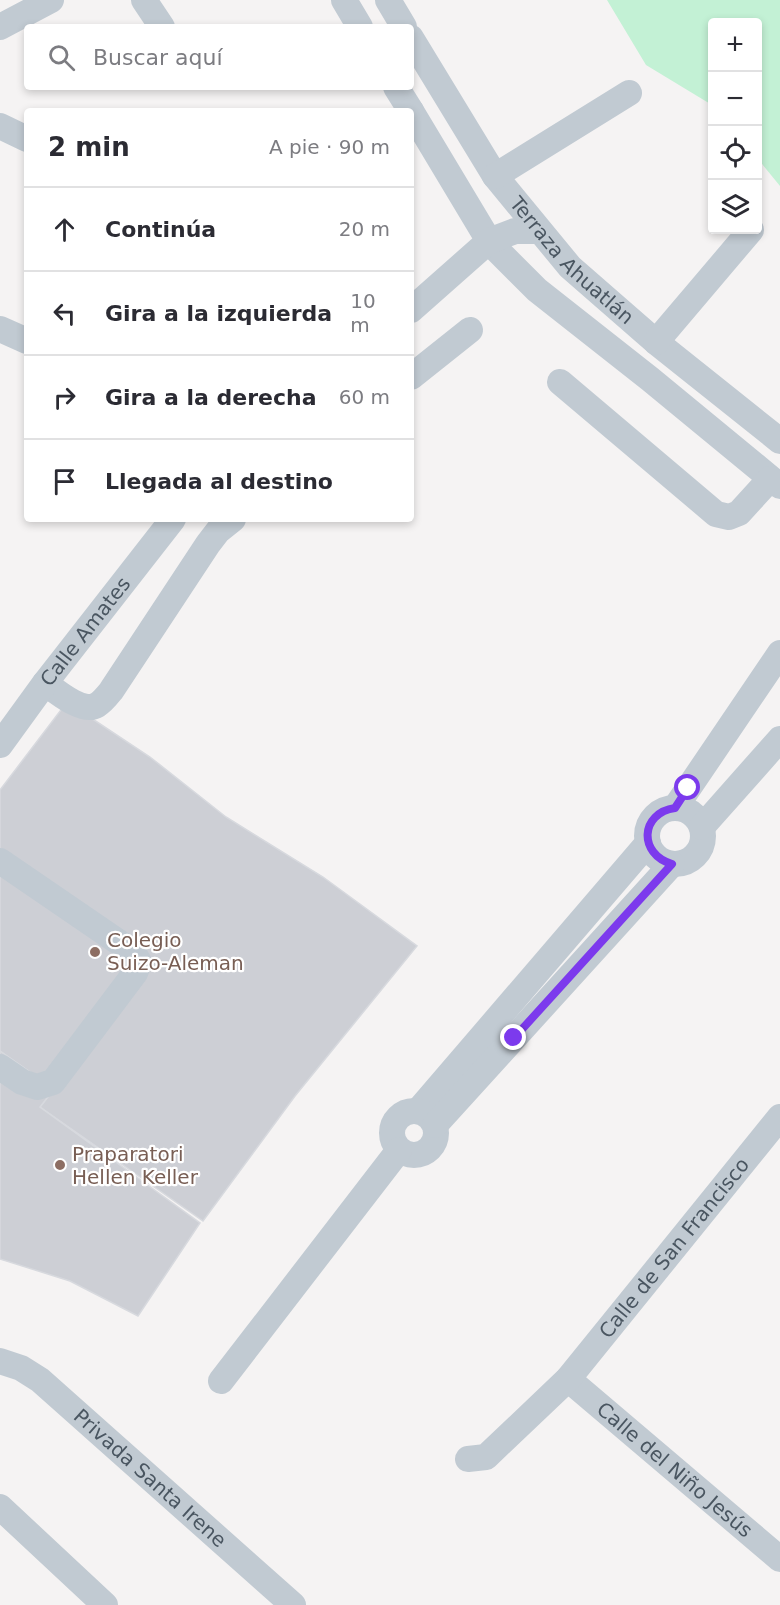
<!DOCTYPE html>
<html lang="es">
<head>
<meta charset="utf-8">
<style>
	body { margin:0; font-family:"DejaVu Sans",sans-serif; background:#f2f2f3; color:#2b2b33 }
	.controls { position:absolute; right:18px; top:18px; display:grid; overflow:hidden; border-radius:6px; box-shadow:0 3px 9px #0003 }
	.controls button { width:54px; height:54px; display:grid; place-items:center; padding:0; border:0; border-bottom:2px solid #e1e1e2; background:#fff; color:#2b2b33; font:30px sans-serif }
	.stop { position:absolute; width:18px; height:18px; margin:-14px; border:4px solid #7c3aed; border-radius:50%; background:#fff }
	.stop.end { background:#7c3aed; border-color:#fff; box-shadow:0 2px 6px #0008 }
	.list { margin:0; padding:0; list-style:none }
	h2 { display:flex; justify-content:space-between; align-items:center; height:78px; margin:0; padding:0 24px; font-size:26px }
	h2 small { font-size:20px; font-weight:400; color:#7c7c81 }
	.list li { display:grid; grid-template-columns:39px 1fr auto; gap:18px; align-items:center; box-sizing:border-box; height:84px; padding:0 24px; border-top:2px solid #e1e1e2 }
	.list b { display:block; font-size:22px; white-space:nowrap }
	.list em { font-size:20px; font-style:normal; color:#7c7c81 }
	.icon { flex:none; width:33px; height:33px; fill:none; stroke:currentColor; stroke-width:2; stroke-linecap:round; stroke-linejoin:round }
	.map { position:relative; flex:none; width:780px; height:1605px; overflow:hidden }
	.search { position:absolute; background:#fff; box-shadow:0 3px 9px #0003; left:24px; top:24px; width:390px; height:66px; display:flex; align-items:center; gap:15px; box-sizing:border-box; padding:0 21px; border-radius:6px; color:#7c7c81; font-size:22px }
	.panel { position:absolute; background:#fff; box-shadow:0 3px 9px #0003; left:24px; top:108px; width:390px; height:414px; border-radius:6px }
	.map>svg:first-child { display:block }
</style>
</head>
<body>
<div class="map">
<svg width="780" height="1605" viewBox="0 0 780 1605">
	<rect width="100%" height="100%" fill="#f5f3f3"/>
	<!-- green -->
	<polygon fill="#c3f1d5" points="607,0 780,0 780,186 758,159 758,22 712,22 712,105 646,65"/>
	<!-- building -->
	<g fill="#cdcfd5" stroke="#d7d9de" stroke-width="1.5">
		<polygon points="67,702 150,757 226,817 323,877 417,946 295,1096 203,1221 40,1107 54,1089 0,1051 0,790"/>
		<polygon points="0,1051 54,1089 40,1107 200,1223 138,1316 70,1281 0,1259"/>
	</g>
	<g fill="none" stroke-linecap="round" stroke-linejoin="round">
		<!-- minor -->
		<g stroke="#c1cad2" stroke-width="26">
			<polyline points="144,0 162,27"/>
			<polyline points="344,0 360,27"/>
			<polyline points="388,0 404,27"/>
			<polyline points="0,27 51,0"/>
			<path id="s1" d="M411,38l84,138 75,91 86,75 124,99"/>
			<polyline points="396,87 411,111"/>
			<polyline points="411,111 489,241 494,247 537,290 650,379 780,486"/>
			<polyline points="0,126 27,139"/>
			<polyline points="495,176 629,93"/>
			<polyline points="411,310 489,241 515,231 539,231"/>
			<polyline points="0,329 27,341"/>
			<polyline points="656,342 751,230"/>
			<polyline points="411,377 470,330"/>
			<polyline points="560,382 716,514 729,517 739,513 770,479"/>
			<path d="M45,683c11,8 38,31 52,22 5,-3 10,-9 14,-14l97,-147 10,-13 15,-12"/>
			<path id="s2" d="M0,745l45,-62 128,-164"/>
			<polyline points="675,808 780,653"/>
			<circle cx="675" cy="836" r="28"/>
			<polyline points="702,827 780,739"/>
			<polyline points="0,861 133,952 139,962 135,973 53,1082 37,1087 22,1082 0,1067"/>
			<polyline points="418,1111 648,843"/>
			<circle cx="414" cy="1133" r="22"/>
			<polyline points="435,1125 672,864"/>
			<path id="s3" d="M0,1361l21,7 19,12 253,225"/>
			<path id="s4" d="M568,1379l212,180"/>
			<polyline points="221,1381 399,1150"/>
			<path id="s5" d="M468,1459l18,-2 82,-78 212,-262"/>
			<polyline points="0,1507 105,1605"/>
		</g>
	</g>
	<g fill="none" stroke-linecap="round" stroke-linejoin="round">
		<!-- route -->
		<path stroke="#7c3aed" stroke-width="8" d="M514,1038l158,-174c-34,-10 -32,-51 3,-56l13,-20"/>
	</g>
	<!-- markers -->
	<g fill="#8d6e63" stroke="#fff" stroke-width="2">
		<circle cx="95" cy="952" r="6"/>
		<circle cx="60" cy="1165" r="6"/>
	</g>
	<g text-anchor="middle" stroke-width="4.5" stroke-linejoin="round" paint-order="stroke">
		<!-- street labels -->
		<g font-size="20" fill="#4a5661" stroke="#fff">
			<text dy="7" stroke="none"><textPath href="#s1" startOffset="276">Terraza Ahuatlán</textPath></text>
			<text dy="7" stroke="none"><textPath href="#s2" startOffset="142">Calle Amates</textPath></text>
			<text dy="7" stroke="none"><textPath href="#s5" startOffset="300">Calle de San Francisco</textPath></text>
			<text dy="7" stroke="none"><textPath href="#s4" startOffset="140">Calle del Niño Jesús</textPath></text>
			<text dy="7" stroke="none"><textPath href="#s3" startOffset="192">Privada Santa Irene</textPath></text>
		</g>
		<!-- education labels -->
		<g font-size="20" fill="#785e54" stroke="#fff" text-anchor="start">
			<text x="107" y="947">Colegio<tspan x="107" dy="23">Suizo-Aleman</tspan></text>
			<text x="72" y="1161">Praparatori<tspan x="72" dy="23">Hellen Keller</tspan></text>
		</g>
	</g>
</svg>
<div class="controls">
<button>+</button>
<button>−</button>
<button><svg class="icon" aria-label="locate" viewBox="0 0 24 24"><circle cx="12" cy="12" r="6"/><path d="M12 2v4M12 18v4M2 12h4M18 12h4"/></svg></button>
<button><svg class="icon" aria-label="layers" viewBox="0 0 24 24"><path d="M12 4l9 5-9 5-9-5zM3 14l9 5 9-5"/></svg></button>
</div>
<div class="stop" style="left:688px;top:788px"></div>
<div class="stop end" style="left:514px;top:1038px"></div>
<div class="search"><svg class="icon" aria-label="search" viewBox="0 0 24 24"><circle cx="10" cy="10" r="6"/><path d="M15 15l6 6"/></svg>Buscar aquí</div>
<section class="panel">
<h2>2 min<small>A pie · 90 m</small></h2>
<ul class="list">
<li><svg class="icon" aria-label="ahead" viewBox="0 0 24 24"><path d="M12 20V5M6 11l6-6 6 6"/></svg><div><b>Continúa</b></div><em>20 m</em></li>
<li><svg class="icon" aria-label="left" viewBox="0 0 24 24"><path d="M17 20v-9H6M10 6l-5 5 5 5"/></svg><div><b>Gira a la izquierda</b></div><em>10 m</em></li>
<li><svg class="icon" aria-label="right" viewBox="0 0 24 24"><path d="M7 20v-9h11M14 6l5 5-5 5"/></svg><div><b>Gira a la derecha</b></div><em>60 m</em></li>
<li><svg class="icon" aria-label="arrive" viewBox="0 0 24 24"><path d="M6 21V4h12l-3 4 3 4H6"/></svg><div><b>Llegada al destino</b></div></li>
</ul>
</section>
</div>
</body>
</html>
